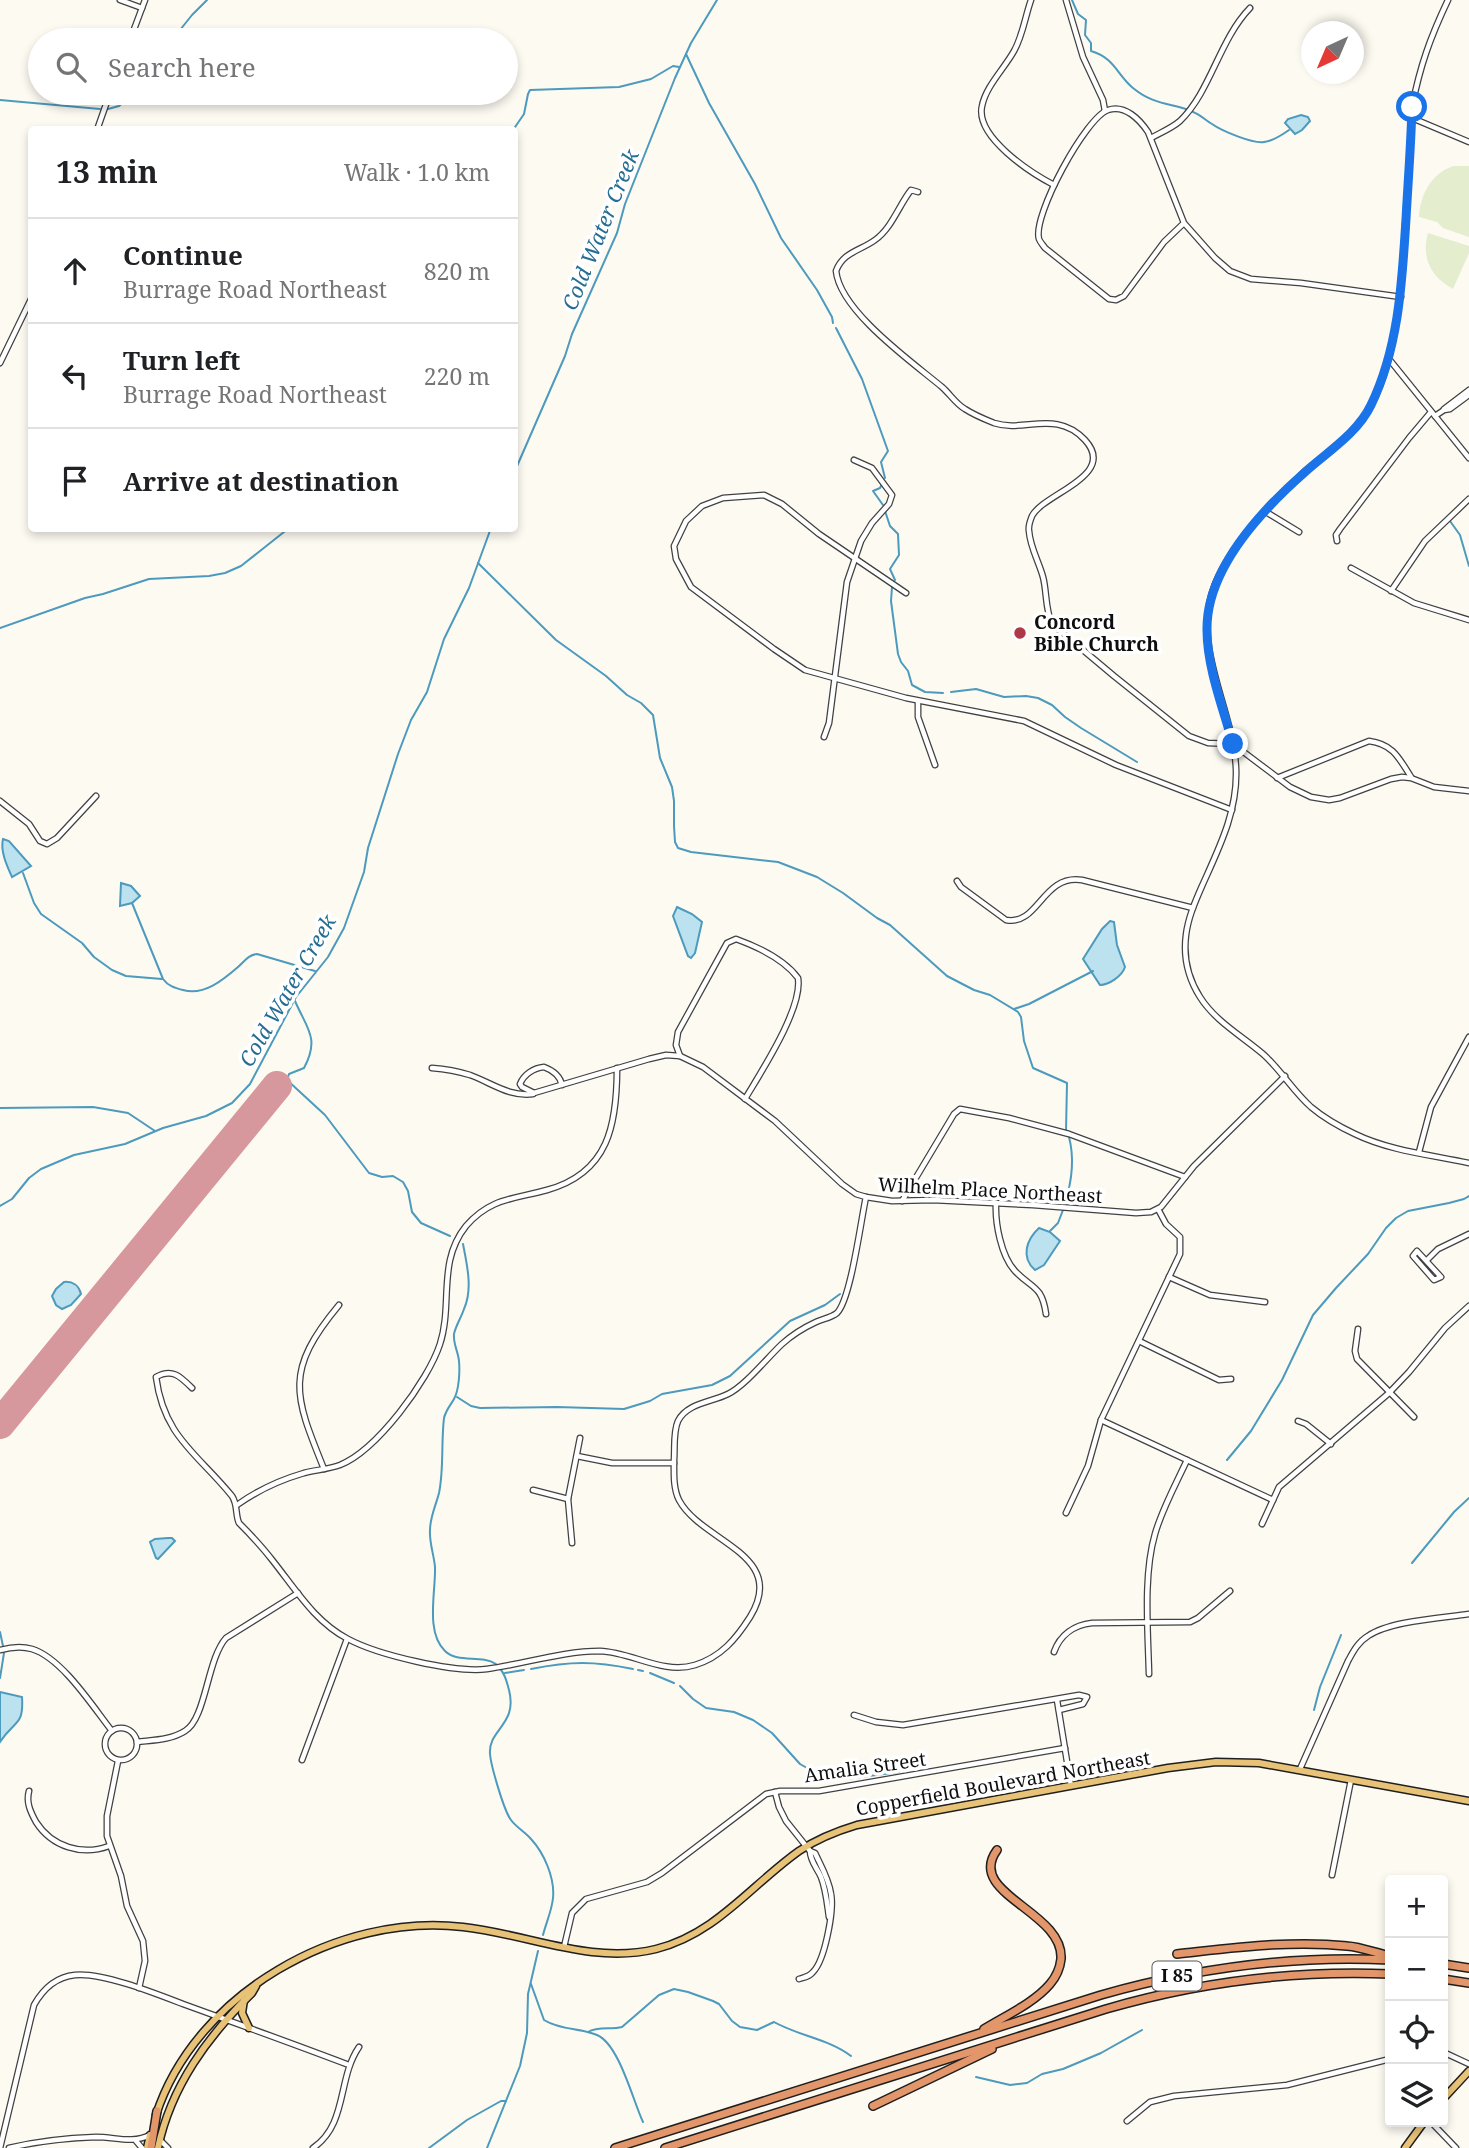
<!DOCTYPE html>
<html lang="en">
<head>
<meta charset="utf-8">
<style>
	body { margin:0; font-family:"Noto Serif",serif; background:#f2f2f2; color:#202124 }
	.controls { position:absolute; right:21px; bottom:21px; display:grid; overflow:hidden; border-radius:7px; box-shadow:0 4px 10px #0003 }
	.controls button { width:63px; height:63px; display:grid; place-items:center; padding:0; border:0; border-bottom:2px solid #e0e0e0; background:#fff; color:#202124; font:35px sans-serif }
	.compass { position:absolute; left:1301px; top:21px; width:63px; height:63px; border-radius:50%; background:#fff; box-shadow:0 4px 10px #0003; rotate:224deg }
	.stop { position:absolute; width:21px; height:21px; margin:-16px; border:5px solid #1a73e8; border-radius:50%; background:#fff }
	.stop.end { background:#1a73e8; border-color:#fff; box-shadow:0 2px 7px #0008 }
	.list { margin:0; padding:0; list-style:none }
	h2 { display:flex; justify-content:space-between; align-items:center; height:91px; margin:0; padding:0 28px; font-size:30px }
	h2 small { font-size:23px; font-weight:400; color:#757577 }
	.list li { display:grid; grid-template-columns:46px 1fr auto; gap:21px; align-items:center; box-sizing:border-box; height:105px; padding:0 28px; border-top:2px solid #e0e0e0 }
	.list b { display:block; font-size:26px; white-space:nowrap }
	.list p { margin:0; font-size:23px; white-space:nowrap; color:#757577 }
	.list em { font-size:23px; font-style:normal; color:#757577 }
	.icon { flex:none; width:38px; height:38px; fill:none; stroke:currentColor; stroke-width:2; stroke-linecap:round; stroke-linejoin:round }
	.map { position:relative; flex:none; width:1469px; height:2148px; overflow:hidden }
	.search { position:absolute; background:#fff; box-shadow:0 4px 10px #0003; left:28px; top:28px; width:490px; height:77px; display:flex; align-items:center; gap:18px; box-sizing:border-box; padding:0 24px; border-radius:38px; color:#757577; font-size:26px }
	.panel { position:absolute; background:#fff; box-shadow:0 4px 10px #0003; left:28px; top:126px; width:490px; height:406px; border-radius:7px }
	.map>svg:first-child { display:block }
</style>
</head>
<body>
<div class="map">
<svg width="1469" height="2148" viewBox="0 0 1469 2148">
	<rect width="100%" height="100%" fill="#fdfaf2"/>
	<!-- pitch -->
	<g fill="#e5edcf">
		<path d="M1453,166h16v71l-26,-9 -6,-6 -18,-5c1,-22 12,-43 34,-51z"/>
		<path d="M1428,233l41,13v7l-16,36c-22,-12 -32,-31 -25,-56z"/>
	</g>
	<!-- water -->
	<g fill="#bce1ef" stroke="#4c9abd" stroke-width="2">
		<polygon points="1301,115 1308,117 1310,121 1302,130 1295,134 1285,123 1288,119"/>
		<path d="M3,839l6,2 22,25 -19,11c-5,-11 -12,-26 -9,-38z"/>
		<polygon points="121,883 131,886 140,896 132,903 120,906"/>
		<polygon points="677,907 692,914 702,922 695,953 691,958 688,956 673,916"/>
		<path d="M1110,921l4,1 3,23 8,22c-3,9 -16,18 -25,18l-17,-26 19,-30z"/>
		<path d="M1039,1228l11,4 10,9 -16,24 -9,5c-15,-13 -8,-31 4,-42z"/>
		<path d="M64,1282c9,-1 15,4 17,12l-10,11 -9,4 -6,-4 -4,-9 4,-7z"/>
		<polygon points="168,1538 172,1538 175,1541 158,1559 156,1558 150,1542 155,1539"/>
		<path d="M0,1692l22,5c2,30 -8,23 -22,45z"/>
	</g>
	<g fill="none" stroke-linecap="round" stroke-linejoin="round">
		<!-- stream -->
		<g stroke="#4c9abd" stroke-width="2">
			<path d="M1072,0l6,14 8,6 -1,15 6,8v8c24,7 26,24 42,37 18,15 33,15 53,21"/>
			<polyline points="172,40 192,15 207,0"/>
			<polyline points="686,54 709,103 755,184 781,238 817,290 832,317 833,323"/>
			<polyline points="0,100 100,109"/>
			<polyline points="108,109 119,106 134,93"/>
			<path d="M1193,112c8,3 12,8 19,12 10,7 41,20 52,18 9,-1 18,-7 25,-12"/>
			<polyline points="513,130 524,114 528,94 530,90 619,87 651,79 673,66 679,67"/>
			<polyline points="514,236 514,241"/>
			<polyline points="836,328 862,379 888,451 881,462 885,478"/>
			<polyline points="514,473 565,356 572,334 617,233 625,204 675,78 691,43 717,0"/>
			<polyline points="882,484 880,488 873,491 883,505"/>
			<polyline points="885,511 890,526 898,534 899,555 890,569 895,580"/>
			<polyline points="1450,521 1460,535 1469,566"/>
			<polyline points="478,563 556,640 606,676 627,695 641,703 653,715 660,758 672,787 674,801 674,826 675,842 678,848 691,852 778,862 817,877 843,893 877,918 890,925 947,976 974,990 990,995 1018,1012 1021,1017 1024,1041 1033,1068 1067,1083 1066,1131"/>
			<polyline points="892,587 891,601 898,654 901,662 908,671 912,685 925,692 943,693"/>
			<polyline points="0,628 85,598 103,594 149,579 209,576 225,573 241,566 289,528"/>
			<polyline points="951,692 976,689 1004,697 1026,696 1038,698 1052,705 1065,717 1081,728 1137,762"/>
			<polyline points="23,873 34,903 41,914 82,943 94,957 112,970 126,976 162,979"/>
			<path d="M132,903l31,76c5,7 12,9 20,11 21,6 40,-10 55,-23 7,-6 10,-12 19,-13l58,17"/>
			<path d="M295,1001c12,28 25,37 9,67l-15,6 -2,6 38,35 44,58 13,4 11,-1 10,6 5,9 4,21 9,11 29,13"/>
			<polyline points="1014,1009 1029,1004 1093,971"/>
			<polyline points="0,1108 93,1107 128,1113 155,1131"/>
			<path d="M1065,1203c7,-22 10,-43 4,-66"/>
			<polyline points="0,1206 12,1199 29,1178 41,1169 74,1155 125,1144 163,1128 206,1116 232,1103 250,1084 296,997 328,957 344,928 364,872 368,848 398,754 411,720 427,692 444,639 469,588 491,528"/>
			<polyline points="1050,1231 1058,1223 1063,1210"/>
			<path d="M463,1244c4,21 10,45 1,65 -3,9 -8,16 -10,25 -1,10 4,17 5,27 1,11 0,29 -5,38 -4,7 -8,11 -10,19 -3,25 0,51 -5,75 -3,12 -9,24 -9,37 -1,12 4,25 5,37 1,24 -10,65 10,84 13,13 36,3 51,13"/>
			<polyline points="457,1397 471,1406 480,1408 557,1407 624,1409 650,1401 662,1394 712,1385 730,1376 790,1321 825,1305 840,1294"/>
			<polyline points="1227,1460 1251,1431 1282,1380 1313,1315 1336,1288 1368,1254 1386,1228 1396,1218 1408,1211 1449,1203 1464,1199 1469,1196"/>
			<polyline points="1412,1563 1454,1512 1469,1498"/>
			<polyline points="0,1632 3,1646"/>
			<path d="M531,1669c40,-8 63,-8 102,0"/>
			<path d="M501,1670c5,6 6,13 8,20 9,35 -21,39 -19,64 1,12 14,57 21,66 5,7 14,12 20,19 13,14 24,39 22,59 -1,12 -7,25 -10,37"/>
			<polyline points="638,1670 643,1671"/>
			<polyline points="505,1673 524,1670"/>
			<polyline points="650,1673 674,1683"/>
			<polyline points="0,1678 4,1653"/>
			<polyline points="680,1686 693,1699 706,1708 734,1712 753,1720 772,1733 800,1764 823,1777 846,1779 899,1772"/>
			<polyline points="1314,1710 1320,1687 1341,1635"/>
			<path d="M531,1984l13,36c16,10 36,8 53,15 22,9 36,66 46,87"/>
			<path d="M588,2032c10,-6 23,-2 34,-5l37,-32 15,-6 14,3 25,9 6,3 13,17 8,6 17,3 17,-8c25,14 55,17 77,34"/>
			<polyline points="976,2077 1010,2085 1027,2083 1042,2074 1063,2069 1101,2053 1142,2030"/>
			<polyline points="429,2148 467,2120 501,2101 506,2101"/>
			<polyline points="487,2148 520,2066 527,2033 528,1994 538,1951"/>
		</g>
		<!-- runway -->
		<polyline stroke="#d6989d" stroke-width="30" points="0,1424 277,1086"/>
		<!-- minor casing -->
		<g stroke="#414141" stroke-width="7">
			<g id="minor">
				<polyline points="120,0 142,8"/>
				<path d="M1031,0c-6,17 -8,35 -17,51 -10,18 -28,35 -32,55 -7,31 49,67 72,79"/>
				<polyline points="1066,0 1083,57 1103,100 1105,111"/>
				<path d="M1448,0c-18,38 -28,66 -36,107 -1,35 -3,70 -6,104 -3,62 -7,165 -48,214 -15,18 -36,32 -54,47 -31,29 -73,72 -89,112 -25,62 18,122 21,184 2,43 -17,80 -34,118 -7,16 -14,32 -16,49 -3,23 2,43 14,62 15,24 42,39 63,57 18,16 30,37 48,53 13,11 29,20 44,27 35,17 77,21 114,29"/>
				<polyline points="130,40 145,0"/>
				<polyline points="1412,118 1469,142"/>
				<polyline points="97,130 110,93"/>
				<path d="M1151,138c9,-5 21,-10 29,-17 31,-30 39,-81 70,-113"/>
				<path d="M918,192l-7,-2c-12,15 -19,38 -36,50 -15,11 -32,12 -39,31 4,40 76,91 106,116 8,7 14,17 23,22 9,6 19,10 29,14 30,10 62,-14 91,17 33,36 -41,53 -53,76 -2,5 -4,10 -3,15 1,16 10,31 14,46 4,15 2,32 9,47l62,52 75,60 19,7 25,1 57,43 21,10 18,3 11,-2 51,-19 11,-2 9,1 23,9 35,4"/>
				<path d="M1184,223l-20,19 -40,54 -8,4 -7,-1 -64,-51c-2,-3 -5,-6 -6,-9 -7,-23 47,-122 69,-129 17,-6 32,10 40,22l36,91 31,35 15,13 21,8 50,4 100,14"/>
				<polyline points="1389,359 1469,458"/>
				<polyline points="0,363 32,297"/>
				<polyline points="1444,409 1469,390"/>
				<polyline points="1435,416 1444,410 1450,409 1469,395"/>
				<polyline points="1266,512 1299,532"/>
				<polyline points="1337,541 1336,535 1340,529 1409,438 1431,412"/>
				<polyline points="1351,568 1414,603 1469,620"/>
				<polyline points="1391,591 1425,541 1469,499"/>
				<polyline points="906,593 819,534 782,504 764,495 723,498 702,506 686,521 674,546 676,559 691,587 774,649 805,670 906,698 1024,721 1116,765 1232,810"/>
				<polyline points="918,701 918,717 935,765"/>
				<polyline points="824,737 829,723 847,582 861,541 872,523 889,504 892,495 872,468 854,460"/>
				<path d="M1277,778l92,-37c24,3 30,17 42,36"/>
				<polyline points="0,801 29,824 40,841 47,844 57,838 96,796"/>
				<path d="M957,881l4,6 45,33c33,6 36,-46 76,-40l111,28"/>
				<path d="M680,1056l-4,-11 2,-13 49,-89 9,-4c22,8 48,20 62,39 5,30 -37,94 -53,121"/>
				<path d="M432,1068c13,1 25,3 38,7 22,8 39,22 63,19"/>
				<path d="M562,1085c-2,-9 -10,-15 -18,-18 -10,1 -20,7 -24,17l2,3 12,6 115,-34 17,-4 14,1 23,11 72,54 67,63 14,10 10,3 26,4 41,-1 100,5 103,8 15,-1 10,-5 33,-41 91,-90"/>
				<polyline points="1419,1152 1431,1107 1469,1037"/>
				<polyline points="902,1201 954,1114 960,1109 1009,1118 1069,1134 1185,1177"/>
				<path d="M996,1203c-1,20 5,53 19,68 17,18 27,14 31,43"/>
				<polygon points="1417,1251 1441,1277 1434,1280 1413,1256"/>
				<polyline points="1427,1260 1438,1249 1469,1234"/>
				<polyline points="1169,1277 1210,1295 1265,1302"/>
				<polyline points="1358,1329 1355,1351 1357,1359 1414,1417"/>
				<polyline points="1139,1341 1219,1380 1231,1379"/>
				<path d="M192,1388c-12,-12 -20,-20 -36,-11 8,60 41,76 76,119 6,9 3,18 7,27 12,12 24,25 34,38 23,29 42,61 75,78 30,16 106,34 139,30 37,-5 75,-18 113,-18 32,1 63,24 95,14 26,-8 41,-26 55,-48 39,-63 -49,-75 -71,-117 -6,-12 -5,-27 -5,-40 1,-12 -1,-28 4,-39 9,-18 34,-19 50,-27 17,-8 39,-36 54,-50 10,-9 21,-16 34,-22 6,-3 15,-4 21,-9 14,-14 24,-94 29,-116"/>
				<polyline points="1101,1420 1273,1500"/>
				<polyline points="1298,1421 1306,1424 1331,1444"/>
				<polyline points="577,1456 612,1463 674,1463"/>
				<path d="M324,1469c-30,-74 -40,-98 15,-164"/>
				<polyline points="533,1490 568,1499"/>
				<path d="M237,1505c21,-15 43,-25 67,-32 12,-3 25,-4 36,-8 37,-15 88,-84 100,-121 13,-40 -3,-82 26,-118 24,-28 48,-27 81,-36 62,-17 70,-66 70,-122"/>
				<polyline points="1066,1513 1088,1466 1101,1420 1180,1254 1180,1237 1166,1224 1158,1209"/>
				<polyline points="1262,1524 1279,1487 1389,1393 1409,1372 1445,1328 1469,1306"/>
				<polyline points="572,1543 568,1499 580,1438"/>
				<path d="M0,1650c11,-3 22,-4 32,-1 30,9 61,58 80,82"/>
				<path d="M1054,1652c6,-17 20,-27 38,-29l98,-1 8,-4 32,-27"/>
				<path d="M1149,1674c-1,-43 -6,-99 6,-140 7,-25 21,-50 32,-74"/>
				<polyline points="1057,1700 1071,1786"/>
				<polyline points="854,1715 876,1722 903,1725 1079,1695 1087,1697 1083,1704 1059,1710"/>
				<circle cx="121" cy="1744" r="16"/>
				<path d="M137,1742c16,-2 34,-2 48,-11 21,-12 22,-72 41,-93l72,-45"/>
				<polyline points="302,1760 347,1639"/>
				<polyline points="118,1761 107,1816 107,1836 121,1876 127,1906 143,1941 145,1961 139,1988"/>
				<path d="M1300,1769l48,-108c5,-9 10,-19 20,-25 21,-15 74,-18 101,-22"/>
				<path d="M29,1791c-3,11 1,20 7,31 16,25 46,34 73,24"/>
				<path d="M775,1792l4,15 7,14 24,30c0,10 7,17 11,26 5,13 6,26 8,40"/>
				<polyline points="1332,1875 1351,1780"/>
				<polyline points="564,1947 572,1913 586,1899 647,1882 662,1873 766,1794 780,1791 819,1791 1065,1748"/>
				<path d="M799,1979c6,-2 10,-2 14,-7 12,-12 21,-61 18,-78 -2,-15 -10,-28 -16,-41l-5,-2"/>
				<polyline points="1443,2052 1469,2064"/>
				<polyline points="1127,2121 1150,2102 1174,2096 1287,2085 1390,2059"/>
				<polyline points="1431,2122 1456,2148"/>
				<polyline points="160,2140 168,2148"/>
				<polyline points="136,2141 142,2148"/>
				<path d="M0,2148l34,-143c9,-16 21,-28 41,-30 27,-3 82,19 108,29 55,20 111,40 166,61"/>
				<path d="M9,2148c29,-7 58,-10 87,-11 20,0 36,7 54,-2"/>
				<path d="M313,2148c35,-24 24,-69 46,-101"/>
			</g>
		</g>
		<!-- major casing -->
		<g stroke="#1f1f1f" stroke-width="9">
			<g id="major">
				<polyline points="244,2000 242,2013 249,2028"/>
				<polyline points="1443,2099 1469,2071"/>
				<path d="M156,2115c39,-121 183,-203 307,-188 65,7 128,38 193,22 60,-15 95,-64 143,-98 18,-12 38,-20 58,-26l311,-57 48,-6 43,1 210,38"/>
				<polyline points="147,2148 150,2135"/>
				<path d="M158,2148c13,-62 50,-112 94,-155l4,-7"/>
				<polyline points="1405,2148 1424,2122"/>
			</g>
		</g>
		<!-- highway casing -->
		<g stroke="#1f1f1f" stroke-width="10">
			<g id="highway">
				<path d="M1177,1954c56,-6 113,-14 170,-8 14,1 29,7 43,10"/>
				<polyline points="1443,1964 1469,1968"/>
				<polyline points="1443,1979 1469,1983"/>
				<path d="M984,2029c21,-13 50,-26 66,-45 6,-7 10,-16 11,-25 3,-48 -96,-65 -64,-109"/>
				<polyline points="873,2106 992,2049"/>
				<polyline points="151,2148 157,2111"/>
				<path d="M615,2148l486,-153c95,-27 190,-40 289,-35"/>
				<path d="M665,2148l441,-139c93,-27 187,-39 284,-35"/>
			</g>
		</g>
		<!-- minor -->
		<use href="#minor" stroke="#fff" stroke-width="4.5"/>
		<!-- major -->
		<use href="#major" stroke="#e8c277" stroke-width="6"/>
		<!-- highway -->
		<use href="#highway" stroke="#e3966a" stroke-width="7"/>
	</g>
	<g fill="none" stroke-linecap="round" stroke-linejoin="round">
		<!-- route -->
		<path stroke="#1a73e8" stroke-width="9" d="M1233,744c-10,-36 -26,-77 -26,-114 -1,-61 54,-119 97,-157 23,-21 53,-39 67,-68 28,-58 31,-123 35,-186 2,-37 5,-75 6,-112"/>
	</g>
	<!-- markers -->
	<circle fill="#ae3748" stroke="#fff" stroke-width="2.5" cx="1020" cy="633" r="7"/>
	<g text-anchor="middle" stroke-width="7" stroke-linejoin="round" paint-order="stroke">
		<!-- shield labels -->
		<rect fill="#fff" stroke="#565656" stroke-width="2" x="1152.5" y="1961.5" width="49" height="29" rx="5"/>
		<g font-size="18" font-weight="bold" fill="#0e0e0e">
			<text x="1177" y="1982">I 85</text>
		</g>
		<!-- poi labels -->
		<g font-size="19" font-weight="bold" fill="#0e0e0e" stroke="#fff" text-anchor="start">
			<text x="1034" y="629">Concord<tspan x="1034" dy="22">Bible Church</tspan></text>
		</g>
		<!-- street labels -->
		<g font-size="19" fill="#0e0e0e" stroke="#fff">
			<text transform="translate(990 1190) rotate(3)" y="7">Wilhelm Place Northeast</text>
			<text transform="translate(865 1767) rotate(-8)" y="7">Amalia Street</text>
			<text transform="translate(1003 1783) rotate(-10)" y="7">Copperfield Boulevard Northeast</text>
		</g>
		<!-- water labels -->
		<g font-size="21" font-style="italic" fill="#266d92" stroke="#fff">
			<text transform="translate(601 230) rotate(-68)" y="7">Cold Water Creek</text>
			<text transform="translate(288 991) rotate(-60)" y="7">Cold Water Creek</text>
		</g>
	</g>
</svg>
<div class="controls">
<button>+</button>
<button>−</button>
<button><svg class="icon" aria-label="locate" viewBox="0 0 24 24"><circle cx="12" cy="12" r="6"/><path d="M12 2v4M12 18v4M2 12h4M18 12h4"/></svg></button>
<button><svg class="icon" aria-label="layers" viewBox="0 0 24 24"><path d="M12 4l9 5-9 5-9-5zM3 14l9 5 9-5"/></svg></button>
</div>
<svg class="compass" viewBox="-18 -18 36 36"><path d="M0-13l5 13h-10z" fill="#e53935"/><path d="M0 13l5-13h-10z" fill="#757577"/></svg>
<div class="stop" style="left:1412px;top:107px"></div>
<div class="stop end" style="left:1233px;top:744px"></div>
<div class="search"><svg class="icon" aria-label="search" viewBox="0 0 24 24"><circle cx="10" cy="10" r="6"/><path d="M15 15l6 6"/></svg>Search here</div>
<section class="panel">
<h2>13 min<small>Walk · 1.0 km</small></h2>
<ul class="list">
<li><svg class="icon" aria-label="ahead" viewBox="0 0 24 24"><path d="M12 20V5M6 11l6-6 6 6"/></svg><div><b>Continue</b><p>Burrage Road Northeast</p></div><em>820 m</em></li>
<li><svg class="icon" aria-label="left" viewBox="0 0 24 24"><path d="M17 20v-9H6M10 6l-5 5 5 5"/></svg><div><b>Turn left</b><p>Burrage Road Northeast</p></div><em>220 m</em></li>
<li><svg class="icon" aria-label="arrive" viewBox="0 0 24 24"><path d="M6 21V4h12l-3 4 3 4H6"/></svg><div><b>Arrive at destination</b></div></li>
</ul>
</section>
</div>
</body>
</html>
